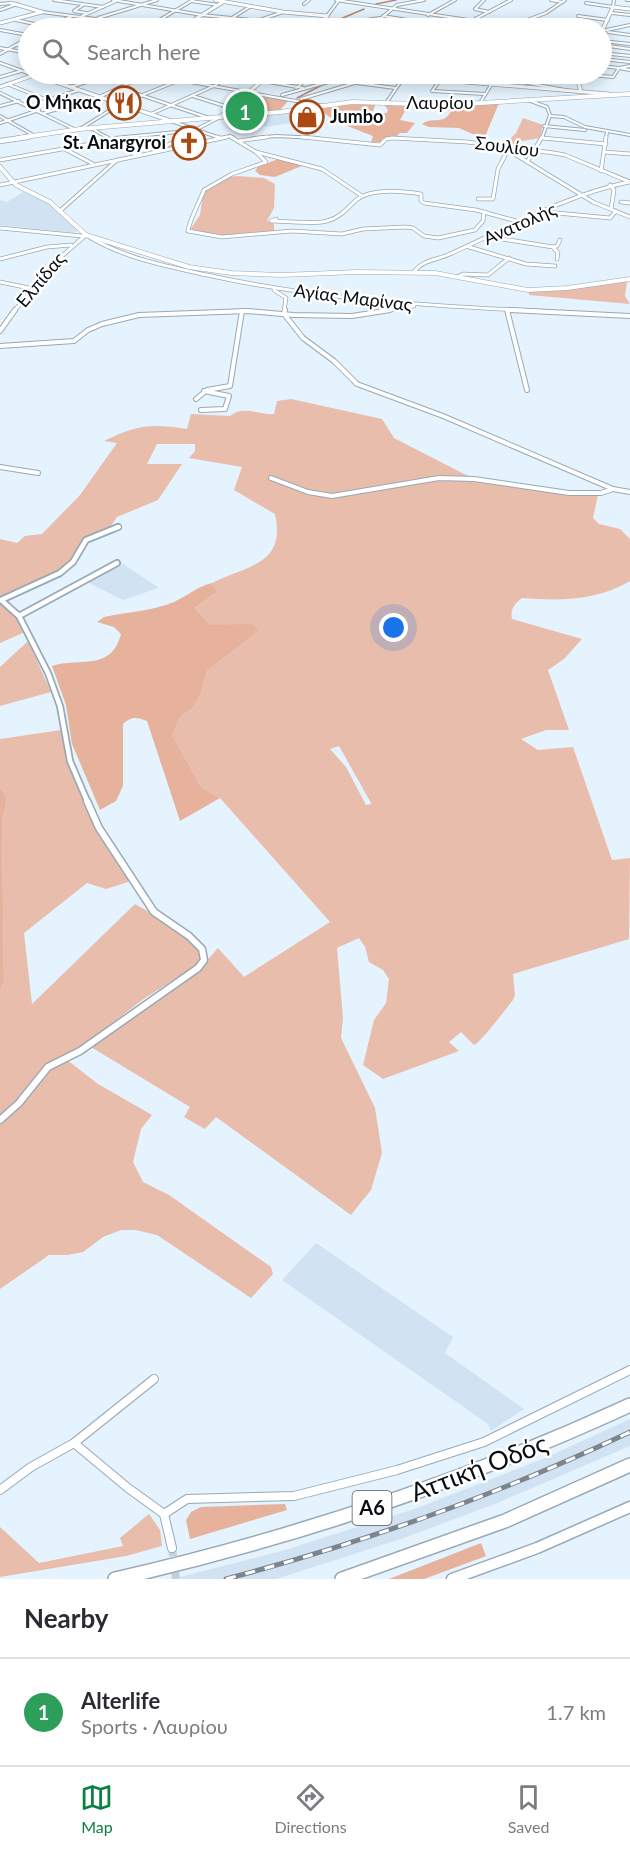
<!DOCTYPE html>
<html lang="en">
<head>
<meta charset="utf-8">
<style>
	body { margin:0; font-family:Lato,sans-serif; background:#f2f2f3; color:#2b2b33 }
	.you { position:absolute; left:394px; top:628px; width:21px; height:21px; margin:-15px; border:4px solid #fff; border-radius:50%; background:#1a73e8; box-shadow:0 0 0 9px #1a73e833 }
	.badge { display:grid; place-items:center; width:39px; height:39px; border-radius:50%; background:#0b8043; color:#fff; font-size:20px; font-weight:700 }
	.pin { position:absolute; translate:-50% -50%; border:3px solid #fff; box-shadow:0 2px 6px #0006 }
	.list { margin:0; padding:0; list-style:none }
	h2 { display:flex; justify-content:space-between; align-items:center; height:78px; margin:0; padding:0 24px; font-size:26px }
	h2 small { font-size:20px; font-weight:400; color:#7c7c81 }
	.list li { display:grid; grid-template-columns:39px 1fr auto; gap:18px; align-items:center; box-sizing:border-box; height:108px; padding:0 24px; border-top:2px solid #e1e1e2 }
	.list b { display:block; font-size:22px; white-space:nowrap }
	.list p { margin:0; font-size:20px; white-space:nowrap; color:#7c7c81 }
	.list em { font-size:20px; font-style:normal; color:#7c7c81 }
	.icon { flex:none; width:33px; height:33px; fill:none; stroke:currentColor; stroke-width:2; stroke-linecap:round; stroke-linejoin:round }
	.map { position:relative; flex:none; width:630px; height:1579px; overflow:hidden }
	.search { position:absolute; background:#fff; box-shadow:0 3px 15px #0003; left:18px; right:18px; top:18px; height:66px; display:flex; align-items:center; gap:15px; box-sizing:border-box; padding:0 21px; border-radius:33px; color:#7c7c81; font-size:22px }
	.sheet { height:186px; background:#fff }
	nav { display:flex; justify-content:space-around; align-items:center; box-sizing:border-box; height:84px; border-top:2px solid #e1e1e2; background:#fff; font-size:16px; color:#7c7c81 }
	nav a { display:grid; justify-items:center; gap:3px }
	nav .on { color:#0b8043 }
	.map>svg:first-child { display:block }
</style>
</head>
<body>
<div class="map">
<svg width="630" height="1579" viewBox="0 0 630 1579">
	<rect width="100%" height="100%" fill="#e4f3fe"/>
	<!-- built -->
	<g fill="#d1e3f3">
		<polygon points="313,109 323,118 266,127 256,115"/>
		<polygon points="23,192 50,204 78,230 73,233 0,225 0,200 7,202"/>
		<polygon points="123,564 159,588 123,600 85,581 107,569"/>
		<polygon points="316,1243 453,1337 445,1353 524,1409 491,1431 488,1424 282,1280"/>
		<polygon points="630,1419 630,1446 495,1504 404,1538 276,1579 172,1579 285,1550 417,1508 543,1459"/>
	</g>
	<!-- green -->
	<g fill="#e9bdab" fill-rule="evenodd">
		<polygon points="523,118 543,125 540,138 517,142 509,147 504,145 516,133"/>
		<polygon points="238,176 264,178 275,184 274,208 267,221 274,224 274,233 223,236 193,231 191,228 200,215 203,194 206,190 229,177"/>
		<polygon points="625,281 627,282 625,296 630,304 529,295 529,291"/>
		<path d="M291,399l91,20 12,19 70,36 22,8 32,6 80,7 -5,23 6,6 21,5 10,10v42c-34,20 -70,20 -108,17 -8,6 -12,12 -10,21l70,20 -18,20 -16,11 21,60h-23l-25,9 17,11 35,-3 39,113 18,-2 -1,81 -116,35 2,21 -2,5c-7,9 -33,43 -39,45l-13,-13 -12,10 10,9 -76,28 -20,-14 11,-45 12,-17 3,-24 -6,-9 -14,-8 -4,-15 -6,-9 -22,10 6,70 -2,20 34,70 7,45 -11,37 -20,25 -135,-98 -11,12 -21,-12 6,-10 -99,-60 105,-74 22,-25 26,29 86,-55 -110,-124 -18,-10 -30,-53 9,-19 10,-6 10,-16 6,-23 51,-41 -48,-5 -15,-17 22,-16 -5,-9c36,-18 74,-18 63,-69l-41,-24 8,-23 -53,-9 6,-7v-7h-38l-10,20h35l-24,36 -41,17 -7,10 -24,11 -16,24 -12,11 -56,23 -2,3v-60l17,4 8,-7 17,-2 38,-39 37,-52 -13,-2c31,-16 49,-18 83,-12l4,-15 39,2c13,-11 29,-1 44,-2l3,-13zM339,746l32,57v1l-5,1 -20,-38 -16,-18z"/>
		<polygon points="0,602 16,616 25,632 0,643"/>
		<polygon points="28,641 51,692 0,706 0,667"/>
		<path d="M61,730c6,55 43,105 70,151l-25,8 -19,-6 -63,50 8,71 103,-100c19,11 59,31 67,53l-10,11 -50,32 -55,43 -25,13 36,28 54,31 -11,14 -8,33 10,20 26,13 102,72 2,7 -22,24 -94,-63 -21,-5h-15l-18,7 -20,15 -15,3h-19l-49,34v-297l4,-10 -2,-159 5,-25 -7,-11v-48z"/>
		<polygon points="149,1514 160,1530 162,1546 126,1556 0,1577 0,1527 39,1563 123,1546 120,1538"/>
	</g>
	<!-- forest -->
	<g fill="#e7b29b">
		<polygon points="253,93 287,98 289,100 280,110 262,112 255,103 242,101 255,102 244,100"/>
		<polygon points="353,103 376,103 372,113 387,113 388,110 384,104 409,104 400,120 415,123 407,133 400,133 397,136 382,139 381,142 371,142 373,136 337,122 317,108"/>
		<path d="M499,103l-15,36 -25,-11 -30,-1 -7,-3c10,-8 22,2 29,-13l-13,-2 2,-3z"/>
		<polygon points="278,159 304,165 275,177 260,175 255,171 258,167"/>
		<path d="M212,583l5,9 -22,16 15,17 42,-1 7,6 -52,41 -6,23 -10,16 -10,6 -9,19 30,53 18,10 -40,23 -33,-100c-10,-4 -16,-5 -24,3v62l-7,15 -16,9 -28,-66 -6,-39 -14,-39c28,-9 59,6 69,-32l-7,-7 -17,-5 7,-5c23,-5 48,-6 70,-15 13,-6 24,-16 38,-19z"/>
		<polygon points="0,787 7,798 2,823 4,982 0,992"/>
		<polygon points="285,1504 287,1510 190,1539 186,1520 191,1512 201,1507"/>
		<polygon points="481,1543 486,1556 424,1579 389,1579"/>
	</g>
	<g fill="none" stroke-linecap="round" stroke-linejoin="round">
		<!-- stream -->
		<g stroke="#ba8771" stroke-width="1.5">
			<polyline points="376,4 396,0"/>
			<polyline points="331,23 364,9"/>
			<polyline points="297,98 324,84 361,74"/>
		</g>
		<!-- minor-tunnel -->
		<polyline stroke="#c3d0db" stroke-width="8" stroke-dasharray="8 4" stroke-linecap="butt" points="172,1548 176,1579"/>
		<!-- minor-far5 casing -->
		<g stroke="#98a9b6" stroke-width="4">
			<g id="minor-far5">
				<polyline points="54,0 103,7"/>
				<polyline points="113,0 202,15 318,27 380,18"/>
				<polyline points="336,0 521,28"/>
				<polyline points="484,0 475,9 489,12"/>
				<polyline points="551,0 563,2"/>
				<polyline points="627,0 630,0"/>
				<polyline points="191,1 218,5"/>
				<polyline points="586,3 613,7 614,0"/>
				<polyline points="0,4 11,3"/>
				<polyline points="304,4 309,0"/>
				<polyline points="83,5 74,11 86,13"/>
				<polyline points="0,10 17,4"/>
				<polyline points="42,12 119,22 182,22 244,28"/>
				<polyline points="612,13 630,15"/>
				<polyline points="428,15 455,0"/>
				<polyline points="82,16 116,1"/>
				<polyline points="327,16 339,0"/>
				<polyline points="383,16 456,28"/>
				<polyline points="578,16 608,20"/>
				<polyline points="98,18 157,0"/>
				<polyline points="232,18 251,6"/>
				<polyline points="16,20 48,27"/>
				<polyline points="538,24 568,28"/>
				<polyline points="54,25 74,28"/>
				<polyline points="565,25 586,28"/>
				<polyline points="511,26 546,13 565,0"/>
				<polyline points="239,27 283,12"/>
				<polyline points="46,28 72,16"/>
				<polyline points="84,28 101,20"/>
				<polyline points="111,28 125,23"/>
				<polyline points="146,28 193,0"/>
				<polyline points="369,28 397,5 424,0"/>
				<polyline points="403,28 417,21"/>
				<polyline points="458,28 511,0"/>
				<polyline points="0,30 28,35"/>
				<polyline points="602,31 630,25"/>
				<polyline points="608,32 630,35"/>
				<polyline points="602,41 630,44"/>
				<polyline points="16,45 28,46"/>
				<polyline points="602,45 630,49"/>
				<polyline points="0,48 28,53"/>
				<polyline points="602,53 630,56"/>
				<polyline points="0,54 28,38"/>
				<polyline points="602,59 630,62"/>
				<polyline points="0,63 28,73"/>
				<polyline points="602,66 619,68 630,66"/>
				<polyline points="146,74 324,106"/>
				<polyline points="193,74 214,83"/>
				<polyline points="445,74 432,91 485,94"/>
				<polyline points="480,74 570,91"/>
				<polyline points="532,74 577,81"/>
				<polyline points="578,74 613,77 619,68 630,70"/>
				<polyline points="0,77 21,71"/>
				<polyline points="263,81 303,88"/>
				<polyline points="357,83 395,88"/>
				<polyline points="7,84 65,107"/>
				<polyline points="70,87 114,74"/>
				<polyline points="120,88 209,118"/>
				<polyline points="296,88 314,74"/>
				<polyline points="0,93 76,130"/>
				<polyline points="282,95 356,74"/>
				<polyline points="193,96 231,108"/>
				<polyline points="99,97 149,74"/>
				<polyline points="301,99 385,74"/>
				<polyline points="48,100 79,90"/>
				<polyline points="528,100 547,107 550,115 542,138"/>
				<polyline points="386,103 404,77"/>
				<polyline points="480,103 496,77"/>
				<polyline points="0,106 19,101"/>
				<polyline points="313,108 323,116"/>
				<polyline points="44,113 100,97"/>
				<polyline points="151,114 216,85 230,74"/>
				<polyline points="0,116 35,136"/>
				<polyline points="550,116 564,117 585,127 630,135"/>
				<polyline points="171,121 220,138"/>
				<polyline points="0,123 39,110"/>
				<polyline points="544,126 585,130"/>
				<polyline points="91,128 108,138"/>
				<polyline points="80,129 120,104 180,80"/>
				<polyline points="115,138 198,130"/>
				<polyline points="180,138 220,117"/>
				<polyline points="222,138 230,136 234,138"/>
				<polyline points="253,138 276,136 318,138"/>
				<polyline points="390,138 398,138"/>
				<polyline points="542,138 545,138"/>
				<polyline points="606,138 607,132"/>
			</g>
		</g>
		<!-- minor-far4 casing -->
		<g stroke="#98a9b6" stroke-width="4.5">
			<g id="minor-far4">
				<polyline points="106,137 136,155"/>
				<polyline points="217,137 220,138"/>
				<polyline points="231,137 256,152 322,169 362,196"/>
				<polyline points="302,137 380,145 386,139 392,138 467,142 554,153 565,155 630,182"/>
				<polyline points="542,138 606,144"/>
				<polyline points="238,141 267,137"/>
				<polyline points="63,148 93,164"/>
				<polyline points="158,150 183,137"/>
				<polyline points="508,150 593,202 630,217"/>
				<path d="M256,152l10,10 -34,12 -28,16c-4,11 -15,31 -16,41l34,6 70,-6 50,3 21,-5 42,-2 8,1 11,8 14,2 37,-8 8,-9 1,-9"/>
				<polyline points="605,152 630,154"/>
				<polyline points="0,160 130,137"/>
				<polyline points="527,162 542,137"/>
				<polyline points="601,171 606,137"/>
				<polyline points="0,185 227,137"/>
				<polyline points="610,185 614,190 611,209"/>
				<polyline points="478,199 493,199 498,169 509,148"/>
				<polyline points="621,202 630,203"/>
				<polyline points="61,210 117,160"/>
				<polyline points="546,212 610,218 616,211"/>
				<path d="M276,219l-5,2c16,0 42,4 56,0 12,-3 19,-11 26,-18 15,-16 49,-12 68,-9v7l3,2 52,7 44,12"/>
				<polyline points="0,228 82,236"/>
				<path d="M86,235c37,23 79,31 121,40 109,24 221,31 332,36"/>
				<polyline points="490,237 553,247 558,253 557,259"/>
				<polyline points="469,247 526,264 555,266"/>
				<polyline points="553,247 557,246 560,240"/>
				<polyline points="0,259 47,247 71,245"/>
				<path d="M414,272c8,-12 23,-12 36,-18 58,-26 116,-59 179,-72"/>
				<polyline points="459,276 463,274 488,275 509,258"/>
				<polyline points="0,282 34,289"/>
				<polyline points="274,290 286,298 284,311"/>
				<polyline points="507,309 508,311"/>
				<polyline points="14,311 62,256 86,235"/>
				<polyline points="239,311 252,311"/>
				<polyline points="381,311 414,306"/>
			</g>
		</g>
		<!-- minor-far3 casing -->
		<g stroke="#98a9b6" stroke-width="6">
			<g id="minor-far3">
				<polyline points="285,310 284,314 303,338 334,361 357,384 443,416 613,489 630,492"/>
				<polyline points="507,310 527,390"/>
				<polyline points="510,310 630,316"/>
				<polyline points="0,331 15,310"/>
				<polyline points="0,346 74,341 88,330 102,324 139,315 248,311 293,315 352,316 390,310"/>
				<polyline points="196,399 207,390 230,386 242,311"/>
				<polyline points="201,410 225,409 229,396 204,391"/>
				<polyline points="0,467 38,473"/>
				<polyline points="271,478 308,492 332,496 439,478 474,479 569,493 601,493 613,489"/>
				<polyline points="114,529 119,527"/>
			</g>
		</g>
		<!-- minor-far2 casing -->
		<g stroke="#98a9b6" stroke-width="8">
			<g id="minor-far2">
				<polyline points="19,616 117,563"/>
				<polyline points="88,803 70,761 60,706 48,673 19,616 1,600 60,573 73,562 86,540 118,527"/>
			</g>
		</g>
		<!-- minor-far1 casing -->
		<g stroke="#98a9b6" stroke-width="9">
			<polyline id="minor-far1" points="0,1120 19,1103 48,1067 80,1051 198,968 204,960 202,949 189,936 154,912 99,828 87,801"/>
		</g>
		<!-- minor casing -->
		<g stroke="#98a9b6" stroke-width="10">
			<g id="minor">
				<polyline points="74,1443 154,1379"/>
				<polyline points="0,1490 31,1467 74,1443 128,1488 164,1514 187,1499 294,1496 397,1470 484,1442 630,1370"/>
				<polyline points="164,1514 172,1548"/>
			</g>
		</g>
		<!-- tertiary-far2 casing -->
		<g stroke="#98a9b6" stroke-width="4.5">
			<g id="tertiary-far2">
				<polyline points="215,0 283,12 327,16"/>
				<polyline points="11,3 42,12"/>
				<polyline points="0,23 42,12"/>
				<polyline points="172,28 189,23 223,2"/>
				<polyline points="315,28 327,16"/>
				<polyline points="602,31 613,7 630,9"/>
				<polyline points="369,74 609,94"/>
				<polyline points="576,74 581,92"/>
				<polyline points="35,75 171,121"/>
				<polyline points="0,87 37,74"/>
				<polyline points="220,117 270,74"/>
			</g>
		</g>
		<!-- tertiary-far1 casing -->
		<g stroke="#98a9b6" stroke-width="5">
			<polyline id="tertiary-far1" points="0,167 16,185 50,202 86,235 189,267 231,273 281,275 357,272 435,273 528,290 567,288 630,279"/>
		</g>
		<!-- tertiary casing -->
		<g stroke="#98a9b6" stroke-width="13">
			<polyline id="tertiary" points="452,1579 537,1548 630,1507"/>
		</g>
		<!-- primary-far1 casing -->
		<g stroke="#98a9b6" stroke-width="5">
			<polyline id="primary-far1" points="18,138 80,129 280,112 352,102 447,105 630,94"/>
		</g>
		<!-- primary casing -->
		<g stroke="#98a9b6" stroke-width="6">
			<polyline id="primary" points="0,141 28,137"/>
		</g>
		<!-- motorway casing -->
		<g stroke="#98a9b6" stroke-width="16">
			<g id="motorway">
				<path d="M115,1579c180,-41 348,-97 515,-174"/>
				<polyline points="342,1579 505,1521 630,1465"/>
			</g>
		</g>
		<!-- minor-far5 -->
		<use href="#minor-far5" stroke="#fff" stroke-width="2"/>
		<!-- minor-far4 -->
		<use href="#minor-far4" stroke="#fff" stroke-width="3"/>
		<!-- minor-far3 -->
		<use href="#minor-far3" stroke="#fff" stroke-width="4"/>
		<!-- minor-far2 -->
		<use href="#minor-far2" stroke="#fff" stroke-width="4.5"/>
		<!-- minor-far1 -->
		<use href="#minor-far1" stroke="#fff" stroke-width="6"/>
		<!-- minor -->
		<use href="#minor" stroke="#fff" stroke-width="8"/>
		<!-- tertiary-far2 -->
		<use href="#tertiary-far2" stroke="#fff" stroke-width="3"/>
		<!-- tertiary-far1 -->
		<use href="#tertiary-far1" stroke="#fff" stroke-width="4"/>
		<!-- tertiary -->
		<use href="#tertiary" stroke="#fff" stroke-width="10"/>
		<!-- primary-far1 -->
		<use href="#primary-far1" stroke="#fff" stroke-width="4"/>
		<!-- primary -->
		<use href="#primary" stroke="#fff" stroke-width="4.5"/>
		<!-- motorway -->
		<use href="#motorway" stroke="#fff" stroke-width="13"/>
		<!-- rail casing -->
		<g stroke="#7b858d" stroke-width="5">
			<path id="rail" d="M226,1579c140,-37 274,-85 404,-147"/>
		</g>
		<!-- rail -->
		<use href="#rail" stroke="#fff" stroke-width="3" stroke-dasharray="10" stroke-linecap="butt"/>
	</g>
	<!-- icons -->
	<defs>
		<g id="restaurant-ring" transform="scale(1.725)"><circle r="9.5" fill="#fff" stroke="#ac4912" stroke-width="1.5"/><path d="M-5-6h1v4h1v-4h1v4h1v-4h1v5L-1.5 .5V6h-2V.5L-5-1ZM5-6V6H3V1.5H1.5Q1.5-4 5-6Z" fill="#ac4912"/></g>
		<g id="shop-ring" transform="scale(1.725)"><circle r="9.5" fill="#fff" stroke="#ac4912" stroke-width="1.5"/><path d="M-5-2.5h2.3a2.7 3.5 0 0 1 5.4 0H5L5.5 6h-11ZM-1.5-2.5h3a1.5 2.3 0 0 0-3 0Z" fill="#ac4912"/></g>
		<g id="church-ring" transform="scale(1.725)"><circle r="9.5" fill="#fff" stroke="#ac4912" stroke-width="1.5"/><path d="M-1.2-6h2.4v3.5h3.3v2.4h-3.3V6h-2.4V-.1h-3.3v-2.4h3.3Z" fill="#ac4912"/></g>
	</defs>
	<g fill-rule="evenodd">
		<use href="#restaurant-ring" x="124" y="103"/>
		<use href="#shop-ring" x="307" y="117"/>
		<use href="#church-ring" x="189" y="143"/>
	</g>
	<g text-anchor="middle" stroke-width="5" stroke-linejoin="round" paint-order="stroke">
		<!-- far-poi labels -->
		<g font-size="18" font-weight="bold" fill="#080d12" stroke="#fff" text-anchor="end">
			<text x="101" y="109">Ο Μήκας</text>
			<text x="330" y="123" text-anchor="start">Jumbo</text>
			<text x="166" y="149">St. Anargyroi</text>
		</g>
		<!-- far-street labels -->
		<g font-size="18" fill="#080d12" stroke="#fff">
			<text x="440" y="109">Λαυρίου</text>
			<text transform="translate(507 147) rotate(7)" y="6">Σουλίου</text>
			<text transform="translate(520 224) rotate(-24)" y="6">Ανατολής</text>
			<text transform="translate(41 280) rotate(-50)" y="6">Ελπίδας</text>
			<text transform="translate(353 298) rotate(7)" y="6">Αγίας Μαρίνας</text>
		</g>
		<!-- shield labels -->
		<rect fill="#fff" stroke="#525659" stroke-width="1.5" x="352.5" y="1491" width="39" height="34" rx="4.5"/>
		<g font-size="20" font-weight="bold" fill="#080d12">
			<text x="372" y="1515">Α6</text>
		</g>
		<!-- near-street labels -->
		<g font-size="26" fill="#080d12" stroke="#fff">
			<text transform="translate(479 1468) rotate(-21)" y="9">Αττική Οδός</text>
		</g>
	</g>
</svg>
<div class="you"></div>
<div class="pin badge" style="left:245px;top:111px;background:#2e9e5b">1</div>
<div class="search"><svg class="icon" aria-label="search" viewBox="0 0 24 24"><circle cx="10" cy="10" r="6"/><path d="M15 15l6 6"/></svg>Search here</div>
</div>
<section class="sheet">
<h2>Nearby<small></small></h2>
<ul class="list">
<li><span class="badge" style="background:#2e9e5b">1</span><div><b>Alterlife</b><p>Sports · Λαυρίου</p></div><em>1.7 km</em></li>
</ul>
</section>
<nav>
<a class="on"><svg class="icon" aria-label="map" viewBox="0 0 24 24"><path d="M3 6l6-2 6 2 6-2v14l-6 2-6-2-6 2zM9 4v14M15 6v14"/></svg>Map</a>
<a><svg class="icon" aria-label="directions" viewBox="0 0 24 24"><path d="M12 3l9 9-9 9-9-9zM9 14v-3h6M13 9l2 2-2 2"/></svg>Directions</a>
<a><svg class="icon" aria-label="saved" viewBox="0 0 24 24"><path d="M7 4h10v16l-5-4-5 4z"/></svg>Saved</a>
</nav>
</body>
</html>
